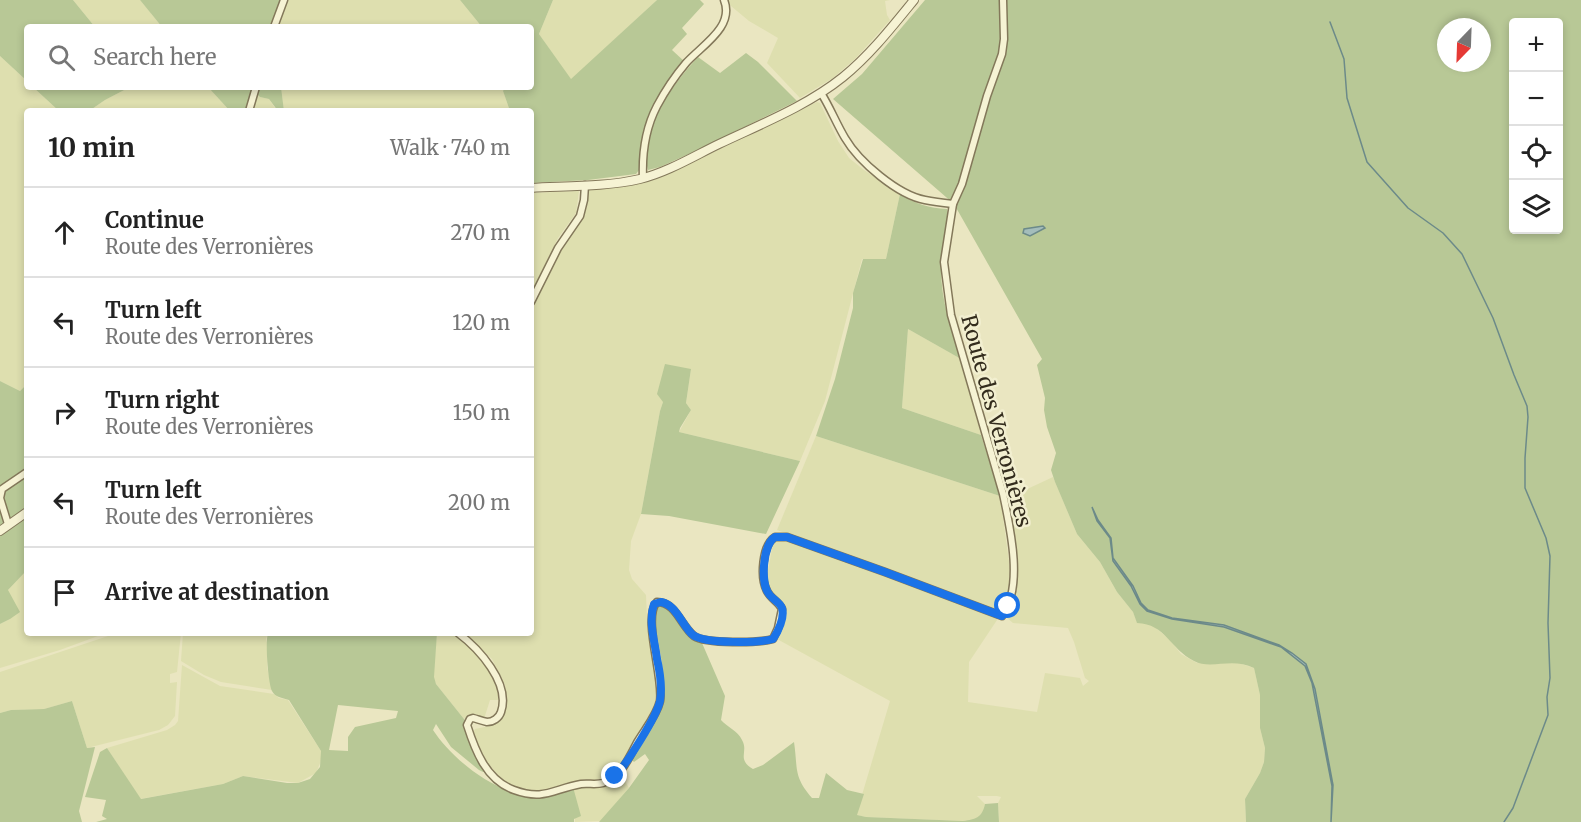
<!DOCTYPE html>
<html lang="en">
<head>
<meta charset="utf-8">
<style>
	body { margin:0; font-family:Merriweather,serif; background:#f2f2f2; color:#222 }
	.controls { position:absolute; right:18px; top:18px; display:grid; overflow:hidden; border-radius:6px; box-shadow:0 3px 9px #0003 }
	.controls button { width:54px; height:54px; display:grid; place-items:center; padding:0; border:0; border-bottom:2px solid #e0e0e0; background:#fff; color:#222; font:30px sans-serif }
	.compass { position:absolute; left:1437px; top:18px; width:54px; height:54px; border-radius:50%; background:#fff; box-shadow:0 3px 9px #0003; rotate:203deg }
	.stop { position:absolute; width:18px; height:18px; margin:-14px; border:4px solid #1a73e8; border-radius:50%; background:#fff }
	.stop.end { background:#1a73e8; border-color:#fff; box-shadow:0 2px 6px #0008 }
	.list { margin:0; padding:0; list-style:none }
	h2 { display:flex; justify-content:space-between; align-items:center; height:78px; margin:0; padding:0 24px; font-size:26px }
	h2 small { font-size:20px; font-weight:400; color:#767676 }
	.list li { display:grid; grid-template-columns:39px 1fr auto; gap:18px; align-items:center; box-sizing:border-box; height:90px; padding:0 24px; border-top:2px solid #e0e0e0 }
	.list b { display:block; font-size:22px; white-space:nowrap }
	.list p { margin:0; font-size:20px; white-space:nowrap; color:#767676 }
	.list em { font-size:20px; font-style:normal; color:#767676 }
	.icon { flex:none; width:33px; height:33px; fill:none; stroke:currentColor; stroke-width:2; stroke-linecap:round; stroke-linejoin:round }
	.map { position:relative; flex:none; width:1581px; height:822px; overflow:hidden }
	.search { position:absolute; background:#fff; box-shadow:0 3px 9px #0003; left:24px; top:24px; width:510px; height:66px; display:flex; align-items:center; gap:15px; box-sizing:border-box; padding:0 21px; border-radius:6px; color:#767676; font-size:22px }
	.panel { position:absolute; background:#fff; box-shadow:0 3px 9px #0003; left:24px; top:108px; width:510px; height:528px; border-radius:6px }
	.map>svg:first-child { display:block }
</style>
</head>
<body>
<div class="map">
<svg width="1581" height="822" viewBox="0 0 1581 822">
	<rect width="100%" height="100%" fill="#eae6c1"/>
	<!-- farmland -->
	<g fill="#dedfaf">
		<polygon points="73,0 140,0 162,27 95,27"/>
		<polygon points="288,0 460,0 482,27 276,27"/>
		<polygon points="553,0 657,0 571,80 539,34"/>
		<polygon points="727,0 890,0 885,1 887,15 890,20 856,58 833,78 800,98 767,63 778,38 749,21 731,6"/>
		<polygon points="0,56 27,81 27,87 33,87 59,111 27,111 27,384 20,391 0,381"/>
		<polygon points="130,87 208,87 230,111 89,111 105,100"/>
		<polygon points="281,87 505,87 503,91 510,111 284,111"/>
		<polygon points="257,94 260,97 269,99 277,111 252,111"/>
		<polygon points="817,102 820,103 838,141 849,158 864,170 900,194 886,259 862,259 825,401 800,461 679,432 691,410 686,403 691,369 663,402 660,411 641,514 631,541 629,570 632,579 646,595 647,618 657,691 654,707 617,770 605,780 546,793 517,788 505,783 483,758 473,733 475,729 494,725 500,720 503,714 505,685 492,659 477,645 460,633 531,633 531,308 536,296 565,241 582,219 587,207 588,189 627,186 649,181 676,170"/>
		<polygon points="579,191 576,213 558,238 531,293 531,193"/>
		<polygon points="908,329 961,359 981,435 902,408"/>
		<polygon points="816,436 1000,496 1011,576 1007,601 1003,609 999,611 937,590 777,530"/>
		<polygon points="1053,477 1077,534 1100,562 1117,592 1133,612 1137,622 1150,623 1170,640 1181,654 1197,663 1236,662 1254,668 1260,695 1260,728 1265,748 1264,762 1260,773 1245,799 1246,822 999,822 998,803 1001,797 997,796 977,796 985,804 984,812 975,820 963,821 866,817 856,815 890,701 777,639 784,615 783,606 767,585 767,576 773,543 778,540 784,540 805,547 950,600 970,605 996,617 997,620 969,662 968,702 1037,712 1045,673 1080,678 1083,686 1089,681 1085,678 1074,642 1068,628 1013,623 1006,617 1014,597 1016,580 1006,499"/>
		<polygon points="27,570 27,633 106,633 60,650 0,668 0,624 10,619 8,590"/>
		<polygon points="117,633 181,633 177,672 170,674 170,683 177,682 175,716 168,725 159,730 87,748 72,701 44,709 11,710 0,713 0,672"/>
		<polygon points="183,633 268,633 266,639 268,647 267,667 272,690 221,682 204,675 181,661"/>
		<polygon points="437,633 452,633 471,647 482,660 497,685 499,695 498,700 490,700 484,719 475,715 469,715 464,719 436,684 433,677"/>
		<polygon points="182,665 220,686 274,694 279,698 288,700 321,751 321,761 316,773 298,783 243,776 223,784 140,799 107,748 167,730 175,725 178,721"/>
		<polygon points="620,773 629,788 601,821 575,822 573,787 602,785"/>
	</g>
	<!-- green -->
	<g fill="#b8c896" fill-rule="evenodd">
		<polygon points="0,0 73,0 95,27 27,27 27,81 0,56"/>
		<polygon points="140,0 280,0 270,27 162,27"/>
		<path d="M460,0h93l-14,34 32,45 86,-79h43l4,4 -22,24 5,6 -15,16 13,12c-31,42 -41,55 -46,108l-3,4 -48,6 -57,3v-72h-21l-7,-20 2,-4h26v-60h-49z"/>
		<path d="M925,0h656v822h-335l-1,-23 15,-26 4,-11 1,-14 -5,-20v-33l-6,-27c-22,-11 -43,2 -60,-7 -24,-12 -28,-37 -57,-38l-4,-11 -16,-20 -17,-30 -23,-28 -22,-52 -4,-12 5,-17 -9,-26 -3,-17 1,-12 -8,-33 5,-6 -88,-155 -121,-105 29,-25zM1514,22h44v208h-44zM1446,27h36v36h-36z"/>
		<path d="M746,53l12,9 39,39 -97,48 -40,18 -12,3c-11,-39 25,-86 50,-113l22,16z"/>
		<polygon points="33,87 130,87 105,100 89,111 59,111"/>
		<polygon points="208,87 253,87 245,111 230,111"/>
		<polygon points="259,87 281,87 284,111 278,111 269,99 260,97 257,94"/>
		<path d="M900,194c16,10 29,14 47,15 4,16 -6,41 -6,60 0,31 10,61 20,90l-53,-30 -6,79 79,27 19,61 -184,-60 19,-57 18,-71v-15l10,-34h23z"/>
		<polygon points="665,364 691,369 686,403 691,410 680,428 679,432 800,461 766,534 669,516 641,514 660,411 663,402 657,394"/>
		<polygon points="0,381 20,391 27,384 27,570 8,590 20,612 10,619 0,624"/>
		<path d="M659,606l11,4 19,26 13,7 23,53 -4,24c6,7 17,11 21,20 7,12 -6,19 11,29l10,-4 31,-23c4,27 -1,34 18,56h7l7,-25 21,17 17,4 -7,21 9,2 97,4c13,-2 19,-3 22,-17l13,-1 1,19h-400l30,-34 20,-28 -4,-6 -11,8 -2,-2c10,-16 28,-45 31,-63 4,-20 -6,-58 -9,-80l2,-8z"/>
		<path d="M268,633h169l-3,44 2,7 28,35 22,52 -3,1 -4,-2 -28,-23 -15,-23 -3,6c21,32 68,68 109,67 11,0 21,-5 31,-10l8,29 -7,3v3h-478l11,-3 -5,-3 4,-16 -21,-3 15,-45 7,-4 34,51 82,-15 20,-8 44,7h11l12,-4 10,-12 1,-16 -32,-51c-7,-2 -14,-3 -17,-9 -4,-9 -7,-49 -4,-58zM338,705l60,6 -2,7 -41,9 -7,10v14l-19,-1z"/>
		<polygon points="72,701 87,748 95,747 79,811 82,822 0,822 0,713 11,710 44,709"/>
	</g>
	<!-- water -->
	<g fill="#a4bdbb" stroke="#6c8a89" stroke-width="1.5">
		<polygon points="1043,226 1045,228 1030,236 1023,233 1024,229"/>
		<polygon points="1092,507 1098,520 1111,538 1113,558 1133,586 1141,603 1148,610 1172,618 1224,625 1279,645 1292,653 1306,664 1315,689 1333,785 1331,822 1332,786 1312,683 1305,666 1281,647 1224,627 1172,619 1147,611 1140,604 1131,586 1113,561 1110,538 1097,521"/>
	</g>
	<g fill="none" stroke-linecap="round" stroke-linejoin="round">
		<!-- stream -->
		<polyline stroke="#6c8a89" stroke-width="1.5" points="1330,22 1344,59 1347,98 1367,162 1408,208 1443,233 1462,254 1493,318 1514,375 1527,406 1528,417 1525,458 1525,488 1546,538 1550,556 1548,623 1550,678 1547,697 1548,715 1513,808 1504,822"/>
		<!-- minor casing -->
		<g stroke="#83785a" stroke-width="9">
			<g id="minor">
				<polyline points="274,27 284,0"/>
				<path d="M821,93c9,14 15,30 24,45 14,24 53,57 80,62 10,2 19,3 28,4"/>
				<polyline points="249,111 256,87"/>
				<path d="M643,178c-1,-25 2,-49 14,-72 8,-15 18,-30 29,-43 15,-17 49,-36 38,-63"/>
				<polyline points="531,302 558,248 580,216 584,200 585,185"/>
				<polyline points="8,524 0,498 2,489 27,472"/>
				<path d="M458,633c20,15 53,50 43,79 -2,6 -8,10 -14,10 -5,-1 -10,-3 -14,-4l-3,1 -3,6c8,25 19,55 47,65 30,11 39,-1 67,-6 7,-1 15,1 22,-1 19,-6 26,-26 35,-42 7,-12 19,-26 22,-40 4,-23 -18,-84 -3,-99 19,0 24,24 37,34 12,8 65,7 79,3l5,-11 4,-19c-3,-7 -11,-10 -15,-18 -7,-13 -5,-46 8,-54h12l98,35 117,44c22,-29 8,-89 1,-122l-52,-179 -7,-53 9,-58 9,-20 25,-88 15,-42 2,-15 -1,-39"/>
			</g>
		</g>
		<!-- tertiary casing -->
		<g stroke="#83785a" stroke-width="10">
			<g id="tertiary">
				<path d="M531,188c36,-2 74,-1 109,-9 28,-7 54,-23 79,-35 42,-20 88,-38 124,-67 27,-22 49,-50 71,-77"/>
				<polyline points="0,531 27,512"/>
			</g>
		</g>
		<!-- minor -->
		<use href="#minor" stroke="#f6f3d4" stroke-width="6"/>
		<!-- tertiary -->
		<use href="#tertiary" stroke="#f6f3d4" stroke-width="8"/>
	</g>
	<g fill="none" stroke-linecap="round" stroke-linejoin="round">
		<!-- route -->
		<path stroke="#1a73e8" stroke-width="8" d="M615,776c11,-11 42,-60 45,-75 2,-12 0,-29 -3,-42 -2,-17 -9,-38 -3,-55l7,-2c16,3 21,24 32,33 12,9 66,8 80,4 5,-7 12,-22 9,-31 -2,-6 -10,-9 -13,-14 -9,-11 -6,-50 6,-57h12l98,35 117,44 6,-10"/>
	</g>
	<g text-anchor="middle" stroke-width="5" stroke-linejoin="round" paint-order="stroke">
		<!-- street labels -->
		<g font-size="21" fill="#332c1d" stroke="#f2efd0">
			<text transform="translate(996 421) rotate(75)" y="7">Route des Verronières</text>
		</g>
	</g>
</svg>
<div class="controls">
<button>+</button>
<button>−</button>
<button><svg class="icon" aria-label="locate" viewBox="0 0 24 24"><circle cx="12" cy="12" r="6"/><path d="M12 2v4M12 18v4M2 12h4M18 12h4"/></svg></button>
<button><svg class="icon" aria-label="layers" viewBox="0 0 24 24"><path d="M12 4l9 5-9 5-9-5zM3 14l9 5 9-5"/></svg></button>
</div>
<svg class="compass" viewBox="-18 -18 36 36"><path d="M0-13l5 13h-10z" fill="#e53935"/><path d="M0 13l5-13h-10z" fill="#767676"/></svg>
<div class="stop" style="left:1008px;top:606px"></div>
<div class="stop end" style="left:615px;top:776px"></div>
<div class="search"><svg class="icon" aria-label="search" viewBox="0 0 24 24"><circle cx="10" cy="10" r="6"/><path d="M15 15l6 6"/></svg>Search here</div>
<section class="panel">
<h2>10 min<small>Walk · 740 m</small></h2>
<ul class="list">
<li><svg class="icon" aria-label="ahead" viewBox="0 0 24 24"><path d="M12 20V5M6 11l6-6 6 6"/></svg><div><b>Continue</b><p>Route des Verronières</p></div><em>270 m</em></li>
<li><svg class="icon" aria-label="left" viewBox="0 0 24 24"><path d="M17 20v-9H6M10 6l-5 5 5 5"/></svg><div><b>Turn left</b><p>Route des Verronières</p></div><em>120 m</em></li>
<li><svg class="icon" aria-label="right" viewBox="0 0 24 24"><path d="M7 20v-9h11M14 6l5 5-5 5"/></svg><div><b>Turn right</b><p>Route des Verronières</p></div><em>150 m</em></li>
<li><svg class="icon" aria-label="left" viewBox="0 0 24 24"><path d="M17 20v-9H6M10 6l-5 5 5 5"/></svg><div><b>Turn left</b><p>Route des Verronières</p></div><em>200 m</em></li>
<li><svg class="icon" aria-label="arrive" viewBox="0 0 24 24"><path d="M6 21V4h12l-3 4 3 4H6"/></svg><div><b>Arrive at destination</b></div></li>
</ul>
</section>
</div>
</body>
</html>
